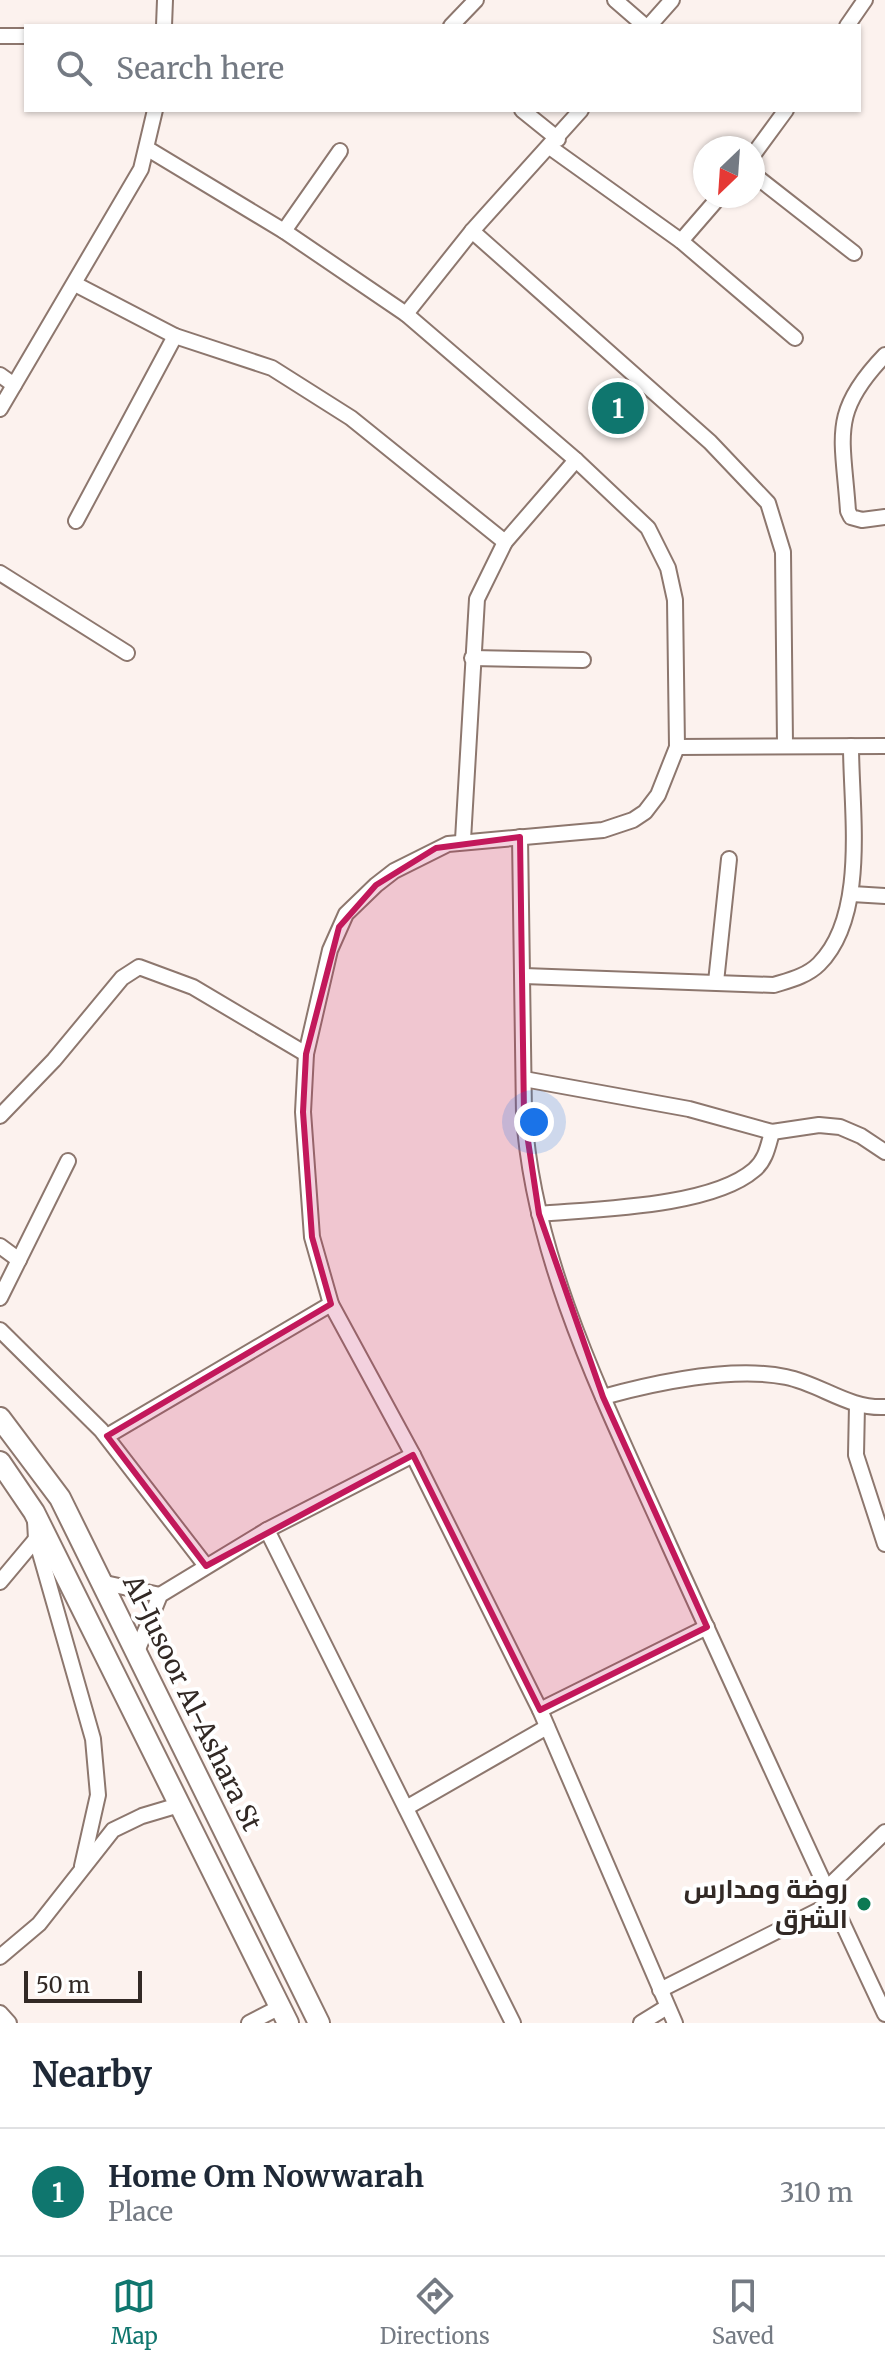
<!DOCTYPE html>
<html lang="en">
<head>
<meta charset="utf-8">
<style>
	body { margin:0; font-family:Merriweather,Cairo,serif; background:#f6f6f7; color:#1f2937 }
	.compass { position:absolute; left:693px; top:136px; width:72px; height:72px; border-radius:50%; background:#fff; box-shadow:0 2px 6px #0004; rotate:205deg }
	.scale { position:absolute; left:24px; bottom:20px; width:118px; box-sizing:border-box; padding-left:8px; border:4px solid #322925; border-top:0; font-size:22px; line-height:28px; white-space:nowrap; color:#322925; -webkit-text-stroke:6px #fff; paint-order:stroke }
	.you { position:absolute; left:534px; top:1122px; width:28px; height:28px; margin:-20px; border:6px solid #fff; border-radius:50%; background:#1a73e8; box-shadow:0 0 0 12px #1a73e833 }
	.badge { display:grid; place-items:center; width:52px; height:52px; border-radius:50%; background:#0f766e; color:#fff; font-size:26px; font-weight:700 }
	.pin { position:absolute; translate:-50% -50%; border:4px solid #fff; box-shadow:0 2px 8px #0006 }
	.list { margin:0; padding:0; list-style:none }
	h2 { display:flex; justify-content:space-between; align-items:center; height:104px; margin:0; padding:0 32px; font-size:34px }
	h2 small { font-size:26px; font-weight:400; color:#747a83 }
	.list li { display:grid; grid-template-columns:52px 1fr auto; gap:24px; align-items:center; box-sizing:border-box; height:128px; padding:0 32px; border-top:2px solid #e0e1e3 }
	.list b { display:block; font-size:30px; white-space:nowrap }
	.list p { margin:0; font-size:26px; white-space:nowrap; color:#747a83 }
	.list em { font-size:26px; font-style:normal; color:#747a83 }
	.icon { flex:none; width:44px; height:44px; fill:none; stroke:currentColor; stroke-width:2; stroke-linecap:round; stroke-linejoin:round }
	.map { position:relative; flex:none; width:885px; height:2023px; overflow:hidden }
	.search { position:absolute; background:#fff; box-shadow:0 2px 6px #0004; left:24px; right:24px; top:24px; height:88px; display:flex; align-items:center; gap:20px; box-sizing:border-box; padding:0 28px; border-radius:0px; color:#747a83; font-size:30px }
	.sheet { height:232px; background:#fff }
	nav { display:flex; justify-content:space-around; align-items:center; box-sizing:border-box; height:112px; border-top:2px solid #e0e1e3; background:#fff; font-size:22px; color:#747a83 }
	nav a { display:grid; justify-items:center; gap:4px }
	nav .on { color:#0f766e }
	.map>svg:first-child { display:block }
</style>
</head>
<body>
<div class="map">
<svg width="885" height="2023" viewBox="0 0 885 2023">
	<rect width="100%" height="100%" fill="#fcf2ee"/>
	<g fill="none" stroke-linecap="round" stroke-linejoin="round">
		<!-- minor casing -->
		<g stroke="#8d776e" stroke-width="18">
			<g id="minor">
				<polyline points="615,0 645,26"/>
				<polyline points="164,26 165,0"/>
				<polyline points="451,26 476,0"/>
				<polyline points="649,26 672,0"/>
				<polyline points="847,26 865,0"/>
				<polyline points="0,36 26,36"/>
				<polyline points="522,110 558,139"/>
				<polyline points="551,148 681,241 795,338"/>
				<polyline points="148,149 284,231 406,314 576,460 648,528 668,568 675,600 677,747 658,795 645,812 633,820 603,830 448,844 394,871 376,885 346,914 330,950 306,1054 303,1112 312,1237 331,1304 413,1455 540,1710 675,2023"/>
				<polyline points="753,155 786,110"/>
				<polyline points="753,174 854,253"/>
				<polyline points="284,231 340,151"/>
				<polyline points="472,231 710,442 768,503 783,552 785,745"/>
				<polyline points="681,241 720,196"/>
				<polyline points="75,284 175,336 272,368 351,418 505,542"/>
				<polyline points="406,314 472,231 581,110"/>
				<path d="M885,355c-56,58 -42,81 -37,156l3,6 11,3 23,-3"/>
				<polyline points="0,375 14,385"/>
				<polyline points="0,409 141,169 155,110"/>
				<polyline points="76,521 175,336"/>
				<polyline points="0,573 127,653"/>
				<polyline points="472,658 583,660"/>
				<polyline points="677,747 885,746"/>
				<path d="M520,837l4,277c9,149 86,298 146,433 71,156 142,312 215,467"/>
				<polyline points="463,840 477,599 505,542 576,460"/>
				<polyline points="852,894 885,896"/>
				<path d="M524,976l250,9c16,-5 33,-9 45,-21 49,-49 32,-154 32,-218"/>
				<polyline points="716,982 729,859"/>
				<polyline points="524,1079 689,1109 772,1132 819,1125 840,1127 861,1136 885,1152"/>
				<polyline points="0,1116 54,1060 122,978 139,967 193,987 306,1054"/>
				<path d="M539,1214c57,-5 172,-7 215,-44 12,-10 14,-24 18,-38"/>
				<polyline points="0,1246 19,1260"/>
				<polyline points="0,1298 68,1161"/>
				<polyline points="0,1330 101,1430 206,1566"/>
				<path d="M603,1397c51,-14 130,-31 183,-20 35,7 62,32 99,30"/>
				<polyline points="857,1405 856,1455 885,1544"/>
				<polyline points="107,1436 331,1304"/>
				<polyline points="35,1521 36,1539 93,1739 98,1795 82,1866"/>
				<polyline points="267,1530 513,2023"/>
				<polyline points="0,1582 36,1539"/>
				<polyline points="105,1583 160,1595"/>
				<polyline points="138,1649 160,1595 267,1530 413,1455"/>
				<polyline points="540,1710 707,1627"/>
				<polyline points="406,1808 547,1727"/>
				<polyline points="827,1888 885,1832"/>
				<polyline points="0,1957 39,1924 113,1830 142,1816 179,1805"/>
				<polyline points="660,1990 833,1903"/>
				<polyline points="0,2013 9,2023"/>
				<polyline points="249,2023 280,2007"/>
				<polyline points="641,2023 667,2007"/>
			</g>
		</g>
		<!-- secondary casing -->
		<g stroke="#8d776e" stroke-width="24">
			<g id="secondary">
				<polyline points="0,1418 60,1498 319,2023"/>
				<polyline points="0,1462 34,1512 288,2023"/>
			</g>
		</g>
		<!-- minor -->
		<use href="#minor" stroke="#fff" stroke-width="14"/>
		<!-- secondary -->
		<use href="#secondary" stroke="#fff" stroke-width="20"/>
	</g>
	<!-- marked area -->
	<path fill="#c2185b" fill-opacity="0.2" stroke="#c2185b" stroke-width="6" stroke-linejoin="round" d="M520,837l4,277 15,100 64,183 104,230 -167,83 -127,-255 -207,111 -99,-130 224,-132 -19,-67 -9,-125 3,-58 33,-127 37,-42 60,-37z"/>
	<!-- markers -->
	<circle fill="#0c7953" stroke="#fff" stroke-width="3" cx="864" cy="1904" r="8"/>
	<g text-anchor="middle" stroke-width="8" stroke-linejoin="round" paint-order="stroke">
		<!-- street labels -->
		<g font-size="26" fill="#322925" stroke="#fff">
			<text transform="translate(192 1703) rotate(64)" y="9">Al-Jusoor Al-Ashara St</text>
		</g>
		<!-- poi labels -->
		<g font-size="26" font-weight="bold" fill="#322925" stroke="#fff" text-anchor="end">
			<text x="848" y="1898">روضة ومدارس<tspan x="848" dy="30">الشرق</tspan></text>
		</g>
	</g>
</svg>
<svg class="compass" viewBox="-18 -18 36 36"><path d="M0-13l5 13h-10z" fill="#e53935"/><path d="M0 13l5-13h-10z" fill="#747a83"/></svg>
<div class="scale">50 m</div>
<div class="you"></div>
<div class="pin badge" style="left:618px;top:408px">1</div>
<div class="search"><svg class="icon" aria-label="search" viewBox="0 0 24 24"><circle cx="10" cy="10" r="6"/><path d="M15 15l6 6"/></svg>Search here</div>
</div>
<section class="sheet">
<h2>Nearby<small></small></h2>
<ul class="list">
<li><span class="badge">1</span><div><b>Home Om Nowwarah</b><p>Place</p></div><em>310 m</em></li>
</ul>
</section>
<nav>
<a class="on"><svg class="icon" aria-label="map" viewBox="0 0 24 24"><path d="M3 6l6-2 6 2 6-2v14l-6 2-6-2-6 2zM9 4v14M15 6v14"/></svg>Map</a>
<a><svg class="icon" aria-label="directions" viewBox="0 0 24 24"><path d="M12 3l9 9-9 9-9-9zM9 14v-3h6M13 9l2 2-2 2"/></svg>Directions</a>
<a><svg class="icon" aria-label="saved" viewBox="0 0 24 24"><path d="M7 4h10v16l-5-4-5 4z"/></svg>Saved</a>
</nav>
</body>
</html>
